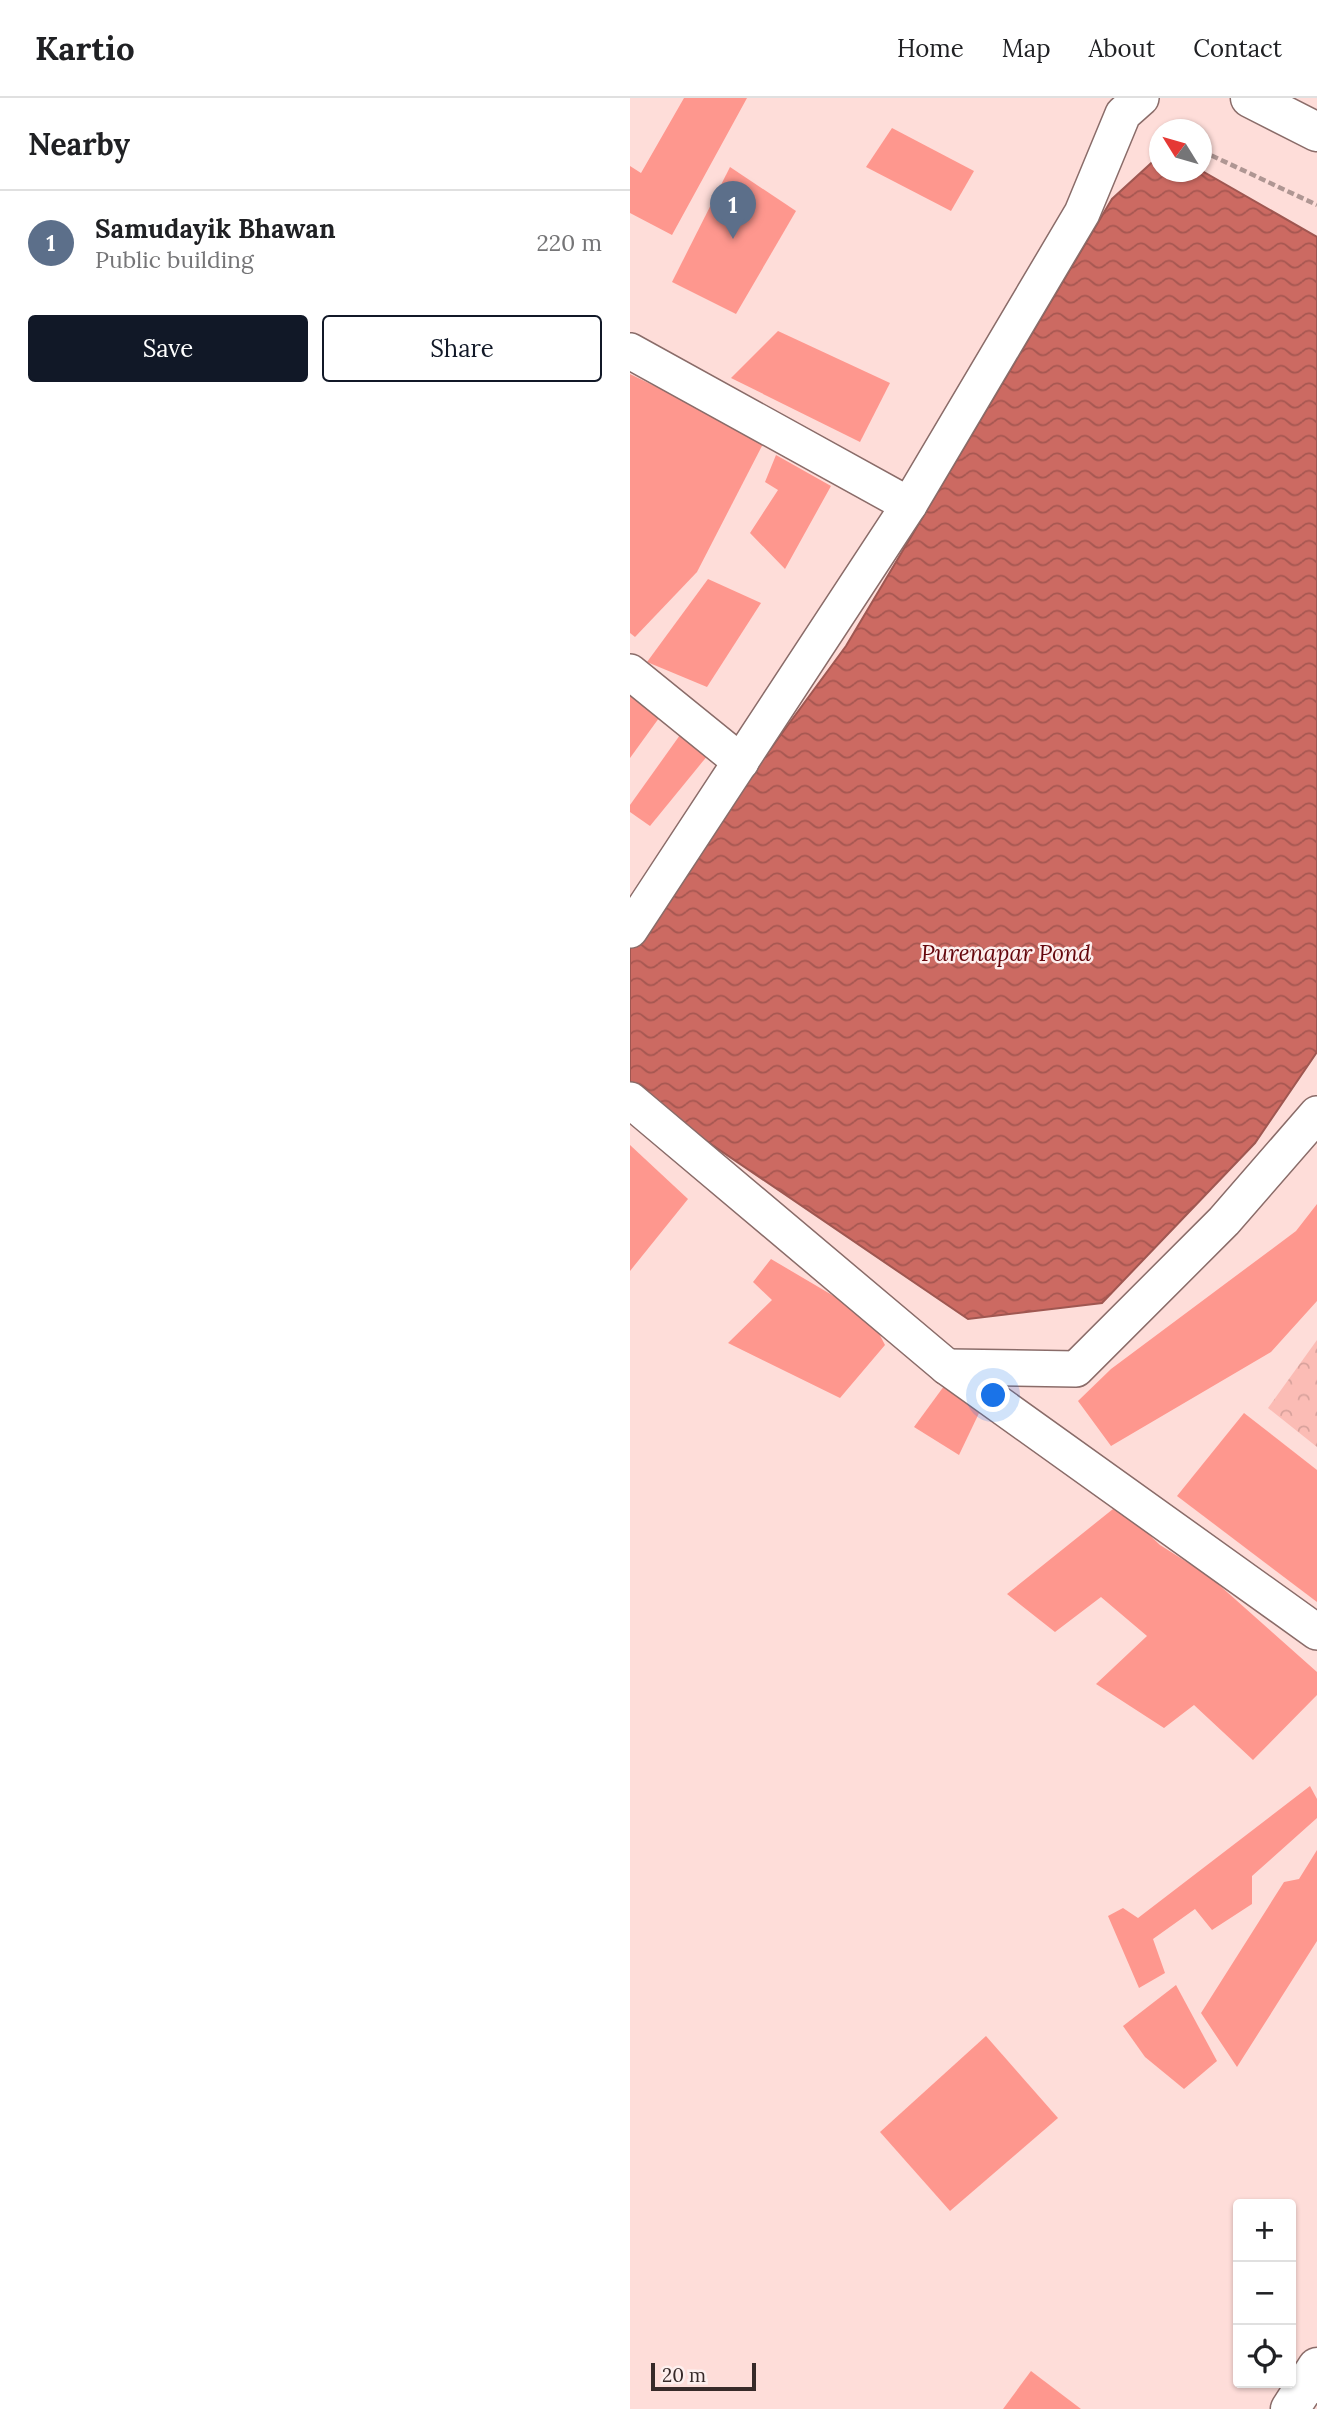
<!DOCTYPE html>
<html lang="en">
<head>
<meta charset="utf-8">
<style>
	body { margin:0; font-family:Lora,serif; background:#f2f2f2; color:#202124 }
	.controls { position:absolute; right:21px; bottom:21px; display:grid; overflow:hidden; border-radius:7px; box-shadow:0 2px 5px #0004 }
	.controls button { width:63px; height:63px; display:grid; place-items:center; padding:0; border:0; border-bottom:2px solid #e0e0e0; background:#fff; color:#202124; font:35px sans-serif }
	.compass { position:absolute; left:519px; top:21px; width:63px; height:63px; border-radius:50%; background:#fff; box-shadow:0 2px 5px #0004; rotate:307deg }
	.scale { position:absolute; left:21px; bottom:18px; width:105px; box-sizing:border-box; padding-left:7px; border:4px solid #372a29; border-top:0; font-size:19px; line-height:24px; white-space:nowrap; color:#372a29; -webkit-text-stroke:5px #fdefee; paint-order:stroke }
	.you { position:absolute; left:364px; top:1298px; width:24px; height:24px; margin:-18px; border:5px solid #fff; border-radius:50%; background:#1a73e8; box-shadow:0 0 0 10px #1a73e833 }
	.badge { display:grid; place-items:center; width:46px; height:46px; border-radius:50%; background:#111827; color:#fff; font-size:23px; font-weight:700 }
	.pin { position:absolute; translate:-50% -58px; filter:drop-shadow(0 2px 4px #0008) }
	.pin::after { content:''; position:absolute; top:37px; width:24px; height:21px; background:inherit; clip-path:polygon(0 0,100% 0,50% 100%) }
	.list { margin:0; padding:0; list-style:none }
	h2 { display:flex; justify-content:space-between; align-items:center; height:91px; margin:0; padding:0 28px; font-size:30px }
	h2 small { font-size:23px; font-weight:400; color:#757577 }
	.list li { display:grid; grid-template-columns:46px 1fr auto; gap:21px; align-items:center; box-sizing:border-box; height:105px; padding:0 28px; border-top:2px solid #e0e0e0 }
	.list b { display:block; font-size:26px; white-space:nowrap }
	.list p { margin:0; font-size:23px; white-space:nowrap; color:#757577 }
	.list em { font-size:23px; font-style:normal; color:#757577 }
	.actions { display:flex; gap:14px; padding:21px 28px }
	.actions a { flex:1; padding:16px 0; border:2px solid #111827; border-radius:7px; text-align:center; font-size:24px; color:#111827 }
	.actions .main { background:#111827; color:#fff }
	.icon { flex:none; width:38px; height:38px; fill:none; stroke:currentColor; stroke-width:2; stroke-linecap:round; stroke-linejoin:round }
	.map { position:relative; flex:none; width:687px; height:2311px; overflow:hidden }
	header { display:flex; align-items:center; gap:42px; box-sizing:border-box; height:98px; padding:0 35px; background:#fff; border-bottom:2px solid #e0e0e0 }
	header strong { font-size:33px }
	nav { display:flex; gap:38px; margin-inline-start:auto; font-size:24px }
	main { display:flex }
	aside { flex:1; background:#fff }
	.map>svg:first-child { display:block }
</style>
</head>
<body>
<header>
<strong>Kartio</strong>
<nav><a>Home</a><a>Map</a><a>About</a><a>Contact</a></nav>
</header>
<main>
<aside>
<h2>Nearby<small></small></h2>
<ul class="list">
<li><span class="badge" style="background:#5c6f8a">1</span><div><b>Samudayik Bhawan</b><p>Public building</p></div><em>220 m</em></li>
</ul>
<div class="actions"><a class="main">Save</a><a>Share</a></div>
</aside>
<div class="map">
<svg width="687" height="2311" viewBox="0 0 687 2311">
	<defs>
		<pattern id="forest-crowns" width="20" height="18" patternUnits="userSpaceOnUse" patternTransform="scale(1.75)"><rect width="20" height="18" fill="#fbbcb5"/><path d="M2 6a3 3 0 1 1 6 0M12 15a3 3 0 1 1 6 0" fill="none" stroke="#d8a29c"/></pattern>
		<pattern id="water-waves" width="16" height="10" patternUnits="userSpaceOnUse" patternTransform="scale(1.75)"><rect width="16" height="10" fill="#cc6a62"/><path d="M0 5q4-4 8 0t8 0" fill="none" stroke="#a65751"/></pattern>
	</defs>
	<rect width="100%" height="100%" fill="#feddd9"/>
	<!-- forest -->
	<polygon fill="url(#forest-crowns)" points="687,1242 687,1349 638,1310"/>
	<!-- water -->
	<polygon fill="url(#water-waves)" stroke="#9f5751" stroke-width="2" points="529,58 530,74 572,73 687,139 687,954 625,1045 472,1205 338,1221 0,991 0,842 216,548 482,101"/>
	<!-- building -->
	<g fill="#fe978e">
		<polygon points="54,0 117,0 42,137 0,115 0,68 11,75"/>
		<polygon points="262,30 344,73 321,113 236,69"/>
		<polygon points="100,69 166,113 106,216 42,184"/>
		<polygon points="148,233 260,285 230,344 101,280"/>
		<polygon points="0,276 135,342 67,474 5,539 0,535"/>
		<polygon points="146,357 201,388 155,471 120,435 148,392 135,384"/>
		<polygon points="78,481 131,505 77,589 17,564"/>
		<polygon points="0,593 29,620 0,660"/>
		<polygon points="55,630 78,657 20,728 0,714 0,707"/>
		<polygon points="0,1047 58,1101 0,1173"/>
		<polygon points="687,1106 687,1203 641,1254 481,1348 448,1303 481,1271 666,1133"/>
		<polygon points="141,1161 241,1220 255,1247 210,1300 98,1245 142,1202 123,1184"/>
		<polygon points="317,1284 350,1313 329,1357 284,1329"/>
		<polygon points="614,1315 687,1372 687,1504 547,1398"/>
		<polygon points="488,1407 530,1447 579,1478 687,1574 687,1597 623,1662 564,1607 534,1630 466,1586 517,1538 471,1499 425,1534 377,1496"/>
		<polygon points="680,1688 687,1701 687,1720 622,1778 622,1806 582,1832 565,1811 523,1841 535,1875 509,1890 478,1818 493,1810 508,1820"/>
		<polygon points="687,1752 687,1843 607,1969 571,1915 654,1784 669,1781"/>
		<polygon points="546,1887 587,1963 554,1991 515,1959 493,1928"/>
		<polygon points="356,1938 428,2020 320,2113 250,2034"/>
		<polygon points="401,2273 451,2311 373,2311"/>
	</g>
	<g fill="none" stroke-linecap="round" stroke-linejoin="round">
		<!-- minor casing -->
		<g stroke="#8a6c69" stroke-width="38">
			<g id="minor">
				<polyline points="0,253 279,407"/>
				<polyline points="0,574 111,664"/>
				<polyline points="0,832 279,407 452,115 493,16 511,0"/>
				<polyline points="0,1002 317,1269 687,1534"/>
				<polyline points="317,1269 446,1271 594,1123 687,1016"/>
			</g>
		</g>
		<!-- secondary casing -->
		<g stroke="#8a6c69" stroke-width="41">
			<polyline id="secondary" points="620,0 687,34"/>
		</g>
		<!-- primary casing -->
		<g stroke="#8a6c69" stroke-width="41">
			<polyline id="primary" points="660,2311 687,2269"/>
		</g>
		<!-- path -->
		<polyline stroke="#af9693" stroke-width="4.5" stroke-dasharray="7 3.5" stroke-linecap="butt" points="572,53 687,107"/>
		<!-- minor -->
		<use href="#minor" stroke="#fff" stroke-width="35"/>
		<!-- secondary -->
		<use href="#secondary" stroke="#fff" stroke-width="38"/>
		<!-- primary -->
		<use href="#primary" stroke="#fff" stroke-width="38"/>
	</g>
	<g text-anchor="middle" stroke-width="5" stroke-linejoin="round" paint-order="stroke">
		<!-- water labels -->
		<g font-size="23" font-style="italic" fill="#65070d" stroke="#fdefee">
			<text x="376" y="863">Purenapar Pond</text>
		</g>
	</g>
</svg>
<div class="controls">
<button>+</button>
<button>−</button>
<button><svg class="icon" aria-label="locate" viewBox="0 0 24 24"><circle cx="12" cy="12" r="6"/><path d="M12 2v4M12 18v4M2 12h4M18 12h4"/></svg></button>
</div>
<svg class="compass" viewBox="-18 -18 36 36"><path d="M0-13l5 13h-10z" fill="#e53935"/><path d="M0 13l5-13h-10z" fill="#757577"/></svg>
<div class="scale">20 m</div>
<div class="you"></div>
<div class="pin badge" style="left:103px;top:141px;background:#5c6f8a">1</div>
</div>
</main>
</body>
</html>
